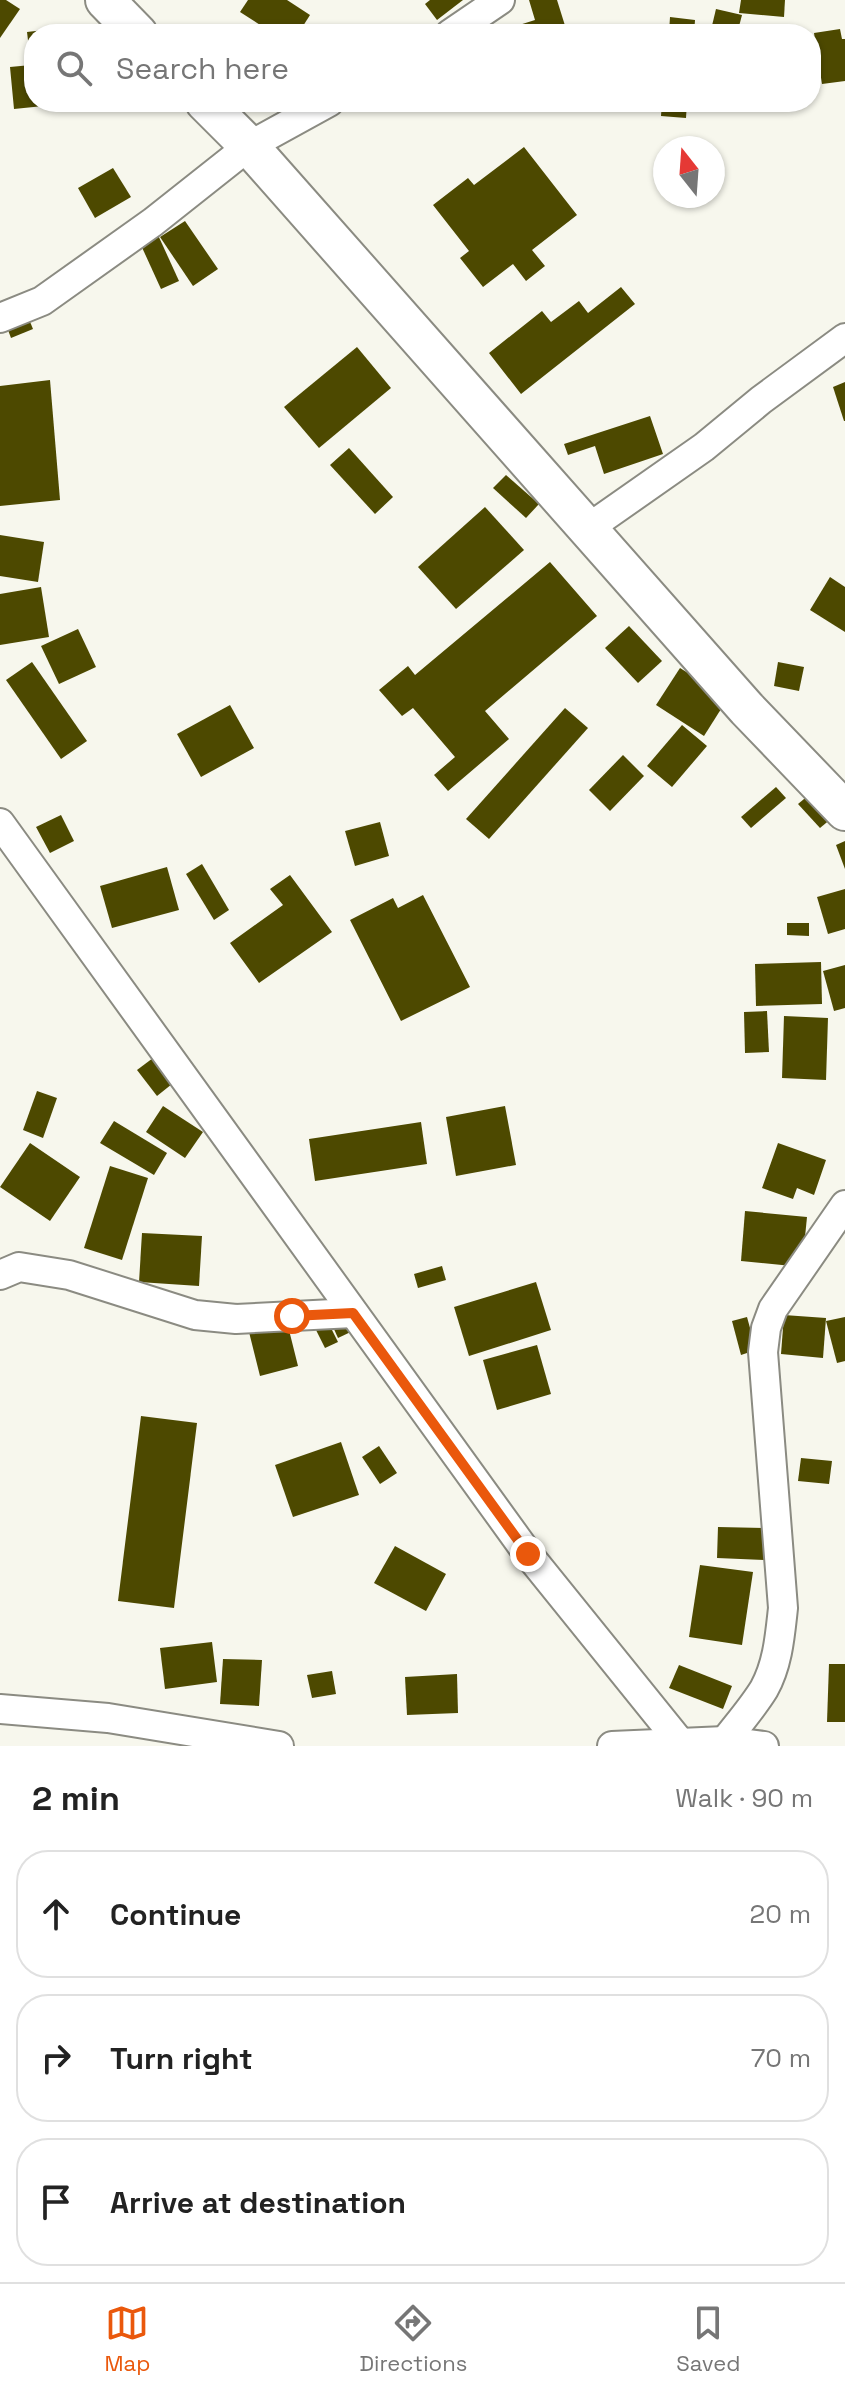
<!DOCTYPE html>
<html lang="en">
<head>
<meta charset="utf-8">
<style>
	body { margin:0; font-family:"Space Grotesk",sans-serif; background:#f6f6f6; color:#222 }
	.compass { position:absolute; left:653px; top:136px; width:72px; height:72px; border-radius:50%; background:#fff; box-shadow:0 2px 6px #0004; rotate:343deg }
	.stop { position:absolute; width:24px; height:24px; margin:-18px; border:6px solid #ea580c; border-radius:50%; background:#fff }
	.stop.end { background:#ea580c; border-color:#fff; box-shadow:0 2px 8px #0008 }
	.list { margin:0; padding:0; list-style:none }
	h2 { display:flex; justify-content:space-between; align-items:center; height:104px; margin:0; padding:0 32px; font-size:34px }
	h2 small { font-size:26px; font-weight:400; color:#767676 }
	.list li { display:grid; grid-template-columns:52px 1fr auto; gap:24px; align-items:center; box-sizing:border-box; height:128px; margin:0 16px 16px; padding:0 16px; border:2px solid #e0e0e0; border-radius:32px }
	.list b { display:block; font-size:30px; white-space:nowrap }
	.list em { font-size:26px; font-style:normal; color:#767676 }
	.icon { flex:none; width:44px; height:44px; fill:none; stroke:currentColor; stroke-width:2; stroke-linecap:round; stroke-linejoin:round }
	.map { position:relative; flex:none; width:845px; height:1746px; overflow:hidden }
	.search { position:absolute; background:#fff; box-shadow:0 2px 6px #0004; left:24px; right:24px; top:24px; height:88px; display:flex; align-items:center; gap:20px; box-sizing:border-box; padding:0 28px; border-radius:32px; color:#767676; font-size:30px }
	.sheet { height:536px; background:#fff }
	nav { display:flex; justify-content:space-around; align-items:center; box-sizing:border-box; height:112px; border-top:2px solid #e0e0e0; background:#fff; font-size:22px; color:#767676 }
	nav a { display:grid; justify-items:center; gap:4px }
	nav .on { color:#ea580c }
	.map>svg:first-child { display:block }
</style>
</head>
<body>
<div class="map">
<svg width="845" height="1746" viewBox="0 0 845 1746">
	<rect width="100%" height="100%" fill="#f7f7ed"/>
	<!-- building -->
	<g fill="#4d4900">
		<polygon points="0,0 6,0 20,9 0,38"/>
		<polygon points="248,0 287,0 310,15 298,34 274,34 240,12"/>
		<polygon points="430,0 463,0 437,20 425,4"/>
		<polygon points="529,0 557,0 567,32 560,34 507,34 506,29 535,20"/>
		<polygon points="741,0 785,0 784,17 739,13"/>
		<polygon points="716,9 742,15 737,34 710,34"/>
		<polygon points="670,17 695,20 694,34 669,34"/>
		<polygon points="53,29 53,34 34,34 34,102 63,102 63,104 14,109 10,67 31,65 27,32"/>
		<polygon points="840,29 842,39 845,39 845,81 822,84 814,33"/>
		<polygon points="557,102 575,102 576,104 560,110"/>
		<polygon points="662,102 687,102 686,118 661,116"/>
		<polygon points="524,147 577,215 532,250 545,266 526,281 513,264 483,287 460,258 469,251 433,205 468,178 474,185"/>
		<polygon points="113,168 131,197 95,218 78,188"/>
		<polygon points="185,221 218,269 193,286 160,237"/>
		<polygon points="158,235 179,281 161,289 140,243"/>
		<polygon points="621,287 635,304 521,394 489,353 542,311 551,322 579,301 588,313"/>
		<polygon points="26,312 33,329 11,338 5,322"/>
		<polygon points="357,347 391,388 319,448 284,407"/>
		<polygon points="50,380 60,500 0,506 0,386"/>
		<polygon points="845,382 845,421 844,421 833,387"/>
		<polygon points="650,416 663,454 604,474 595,446 568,455 564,444"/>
		<polygon points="349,448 393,497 375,514 330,465"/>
		<polygon points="506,475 539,504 526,518 493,488"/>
		<polygon points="485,507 524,550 456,609 418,567"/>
		<polygon points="0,535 44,542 38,582 0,576"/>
		<polygon points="550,562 597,616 485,711 509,739 448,791 434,775 455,757 413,708 402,716 379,690 408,666 415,675"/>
		<polygon points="830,577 845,587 845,632 810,610"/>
		<polygon points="41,587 49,637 0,645 0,594"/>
		<polygon points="629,626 662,661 638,683 605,648"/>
		<polygon points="78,629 96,667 59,684 41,646"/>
		<polygon points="32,662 87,741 61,759 6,680"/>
		<polygon points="778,662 804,667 799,691 774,686"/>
		<polygon points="680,668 728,698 704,736 656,705"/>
		<polygon points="230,705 254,748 201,777 177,734"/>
		<polygon points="565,708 588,728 489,839 466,819"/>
		<polygon points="682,725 707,746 672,787 647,766"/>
		<polygon points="623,755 644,776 610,811 589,790"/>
		<polygon points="776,787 786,798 751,828 741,817"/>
		<polygon points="810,794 832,818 820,828 798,804"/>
		<polygon points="61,815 74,841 50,853 36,827"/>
		<polygon points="380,822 389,856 355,866 345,831"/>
		<polygon points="845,841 845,869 836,845"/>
		<polygon points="202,864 229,910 214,920 186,874"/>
		<polygon points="167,867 179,910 112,928 100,886"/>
		<polygon points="290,875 332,932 259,983 230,943 283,905 270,889"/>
		<polygon points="845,889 845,929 828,934 817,897"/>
		<polygon points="423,895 470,987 401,1021 350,920 393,898 398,908"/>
		<polygon points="787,923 809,923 809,936 787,935"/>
		<polygon points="821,962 822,1004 756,1006 755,964"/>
		<polygon points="845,965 845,1008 834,1011 823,971"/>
		<polygon points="767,1011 769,1052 745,1053 744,1012"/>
		<polygon points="784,1016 828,1018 826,1080 782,1078"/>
		<polygon points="153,1058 172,1084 157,1096 137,1070"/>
		<polygon points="37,1091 57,1098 43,1138 23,1130"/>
		<polygon points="163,1106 203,1132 185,1158 146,1132"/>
		<polygon points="505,1106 516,1165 456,1176 446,1117"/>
		<polygon points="114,1121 167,1153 154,1175 100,1143"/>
		<polygon points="421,1122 427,1164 315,1181 309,1139"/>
		<polygon points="30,1143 80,1177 50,1221 0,1187"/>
		<polygon points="778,1143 826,1160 814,1195 797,1188 793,1199 762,1188"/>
		<polygon points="110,1166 148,1178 122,1260 84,1248"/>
		<polygon points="745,1211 807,1217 802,1267 741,1261"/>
		<polygon points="142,1233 202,1236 199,1286 139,1282"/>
		<polygon points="442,1266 446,1280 418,1288 414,1274"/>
		<polygon points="536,1282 551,1330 469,1356 454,1307"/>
		<polygon points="284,1310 298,1366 260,1376 246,1320"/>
		<polygon points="784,1315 826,1318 823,1358 781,1354"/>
		<polygon points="747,1317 756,1350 741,1355 732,1321"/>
		<polygon points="845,1317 845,1361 837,1363 826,1321"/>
		<polygon points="329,1318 357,1329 338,1338"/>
		<polygon points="329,1324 338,1342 325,1348 316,1330"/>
		<polygon points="537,1345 551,1394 497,1410 483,1360"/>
		<polygon points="141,1416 197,1423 174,1608 118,1601"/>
		<polygon points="341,1442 359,1495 293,1517 275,1465"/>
		<polygon points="379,1446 397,1473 380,1484 362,1457"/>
		<polygon points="801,1458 832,1461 829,1484 798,1481"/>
		<polygon points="718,1527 765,1528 764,1560 717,1558"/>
		<polygon points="395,1546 446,1574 426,1611 374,1583"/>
		<polygon points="700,1565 753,1572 742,1645 689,1637"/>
		<polygon points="212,1642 217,1682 165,1689 160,1648"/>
		<polygon points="223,1659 262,1660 259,1706 220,1704"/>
		<polygon points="829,1664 845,1664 845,1722 827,1722"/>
		<polygon points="679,1665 732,1686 723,1709 669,1688"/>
		<polygon points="332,1671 336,1694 312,1698 307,1675"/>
		<polygon points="457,1674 458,1713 407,1715 405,1677"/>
	</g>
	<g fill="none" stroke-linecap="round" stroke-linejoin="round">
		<!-- street casing -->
		<g stroke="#8b8b82" stroke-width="32">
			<g id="street">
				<polyline points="450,34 500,0"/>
				<polyline points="0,318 42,301 153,222 249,146 329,102"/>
				<polyline points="587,529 704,447 761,400 845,338"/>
				<polyline points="0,823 528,1554 683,1746"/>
				<polyline points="0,1275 19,1267 69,1275 195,1315 236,1319 353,1313"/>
				<polyline points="0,1709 108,1718 279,1746"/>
				<path d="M725,1741c13,-17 28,-34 39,-52 14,-25 16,-54 19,-81l-20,-256 3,-24 7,-19 72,-104"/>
				<polyline points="612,1746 725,1741 764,1746"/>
			</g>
		</g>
		<!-- secondary casing -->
		<g stroke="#8b8b82" stroke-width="42">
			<g id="secondary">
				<polyline points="105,0 138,34"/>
				<polyline points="205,102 249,146 747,709 845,811"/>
			</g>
		</g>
		<!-- street -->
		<use href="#street" stroke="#fff" stroke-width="28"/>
		<!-- secondary -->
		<use href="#secondary" stroke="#fff" stroke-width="38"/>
	</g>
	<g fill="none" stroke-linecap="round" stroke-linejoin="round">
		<!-- route -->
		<polyline stroke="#ea580c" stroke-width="10" points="292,1316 353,1313 528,1554"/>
	</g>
</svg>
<svg class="compass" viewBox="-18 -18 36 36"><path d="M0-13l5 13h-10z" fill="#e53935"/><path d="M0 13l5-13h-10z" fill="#767676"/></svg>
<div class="stop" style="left:292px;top:1316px"></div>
<div class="stop end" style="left:528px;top:1554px"></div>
<div class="search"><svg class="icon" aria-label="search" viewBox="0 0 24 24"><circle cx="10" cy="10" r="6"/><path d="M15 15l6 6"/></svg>Search here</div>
</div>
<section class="sheet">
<h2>2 min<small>Walk · 90 m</small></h2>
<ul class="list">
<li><svg class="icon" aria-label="ahead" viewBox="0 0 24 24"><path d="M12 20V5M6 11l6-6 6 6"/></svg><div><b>Continue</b></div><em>20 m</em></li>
<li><svg class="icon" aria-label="right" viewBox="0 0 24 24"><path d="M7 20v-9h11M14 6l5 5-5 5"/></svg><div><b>Turn right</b></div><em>70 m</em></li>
<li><svg class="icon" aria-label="arrive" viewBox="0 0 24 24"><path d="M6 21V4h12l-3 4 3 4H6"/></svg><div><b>Arrive at destination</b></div></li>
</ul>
</section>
<nav>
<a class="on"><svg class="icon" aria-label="map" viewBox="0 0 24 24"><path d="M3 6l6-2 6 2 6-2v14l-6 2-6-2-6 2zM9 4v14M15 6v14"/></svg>Map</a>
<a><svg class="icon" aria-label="directions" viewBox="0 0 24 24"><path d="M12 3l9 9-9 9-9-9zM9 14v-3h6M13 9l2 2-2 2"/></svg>Directions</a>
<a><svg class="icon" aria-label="saved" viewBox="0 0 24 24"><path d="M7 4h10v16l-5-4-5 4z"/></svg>Saved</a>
</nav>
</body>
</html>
